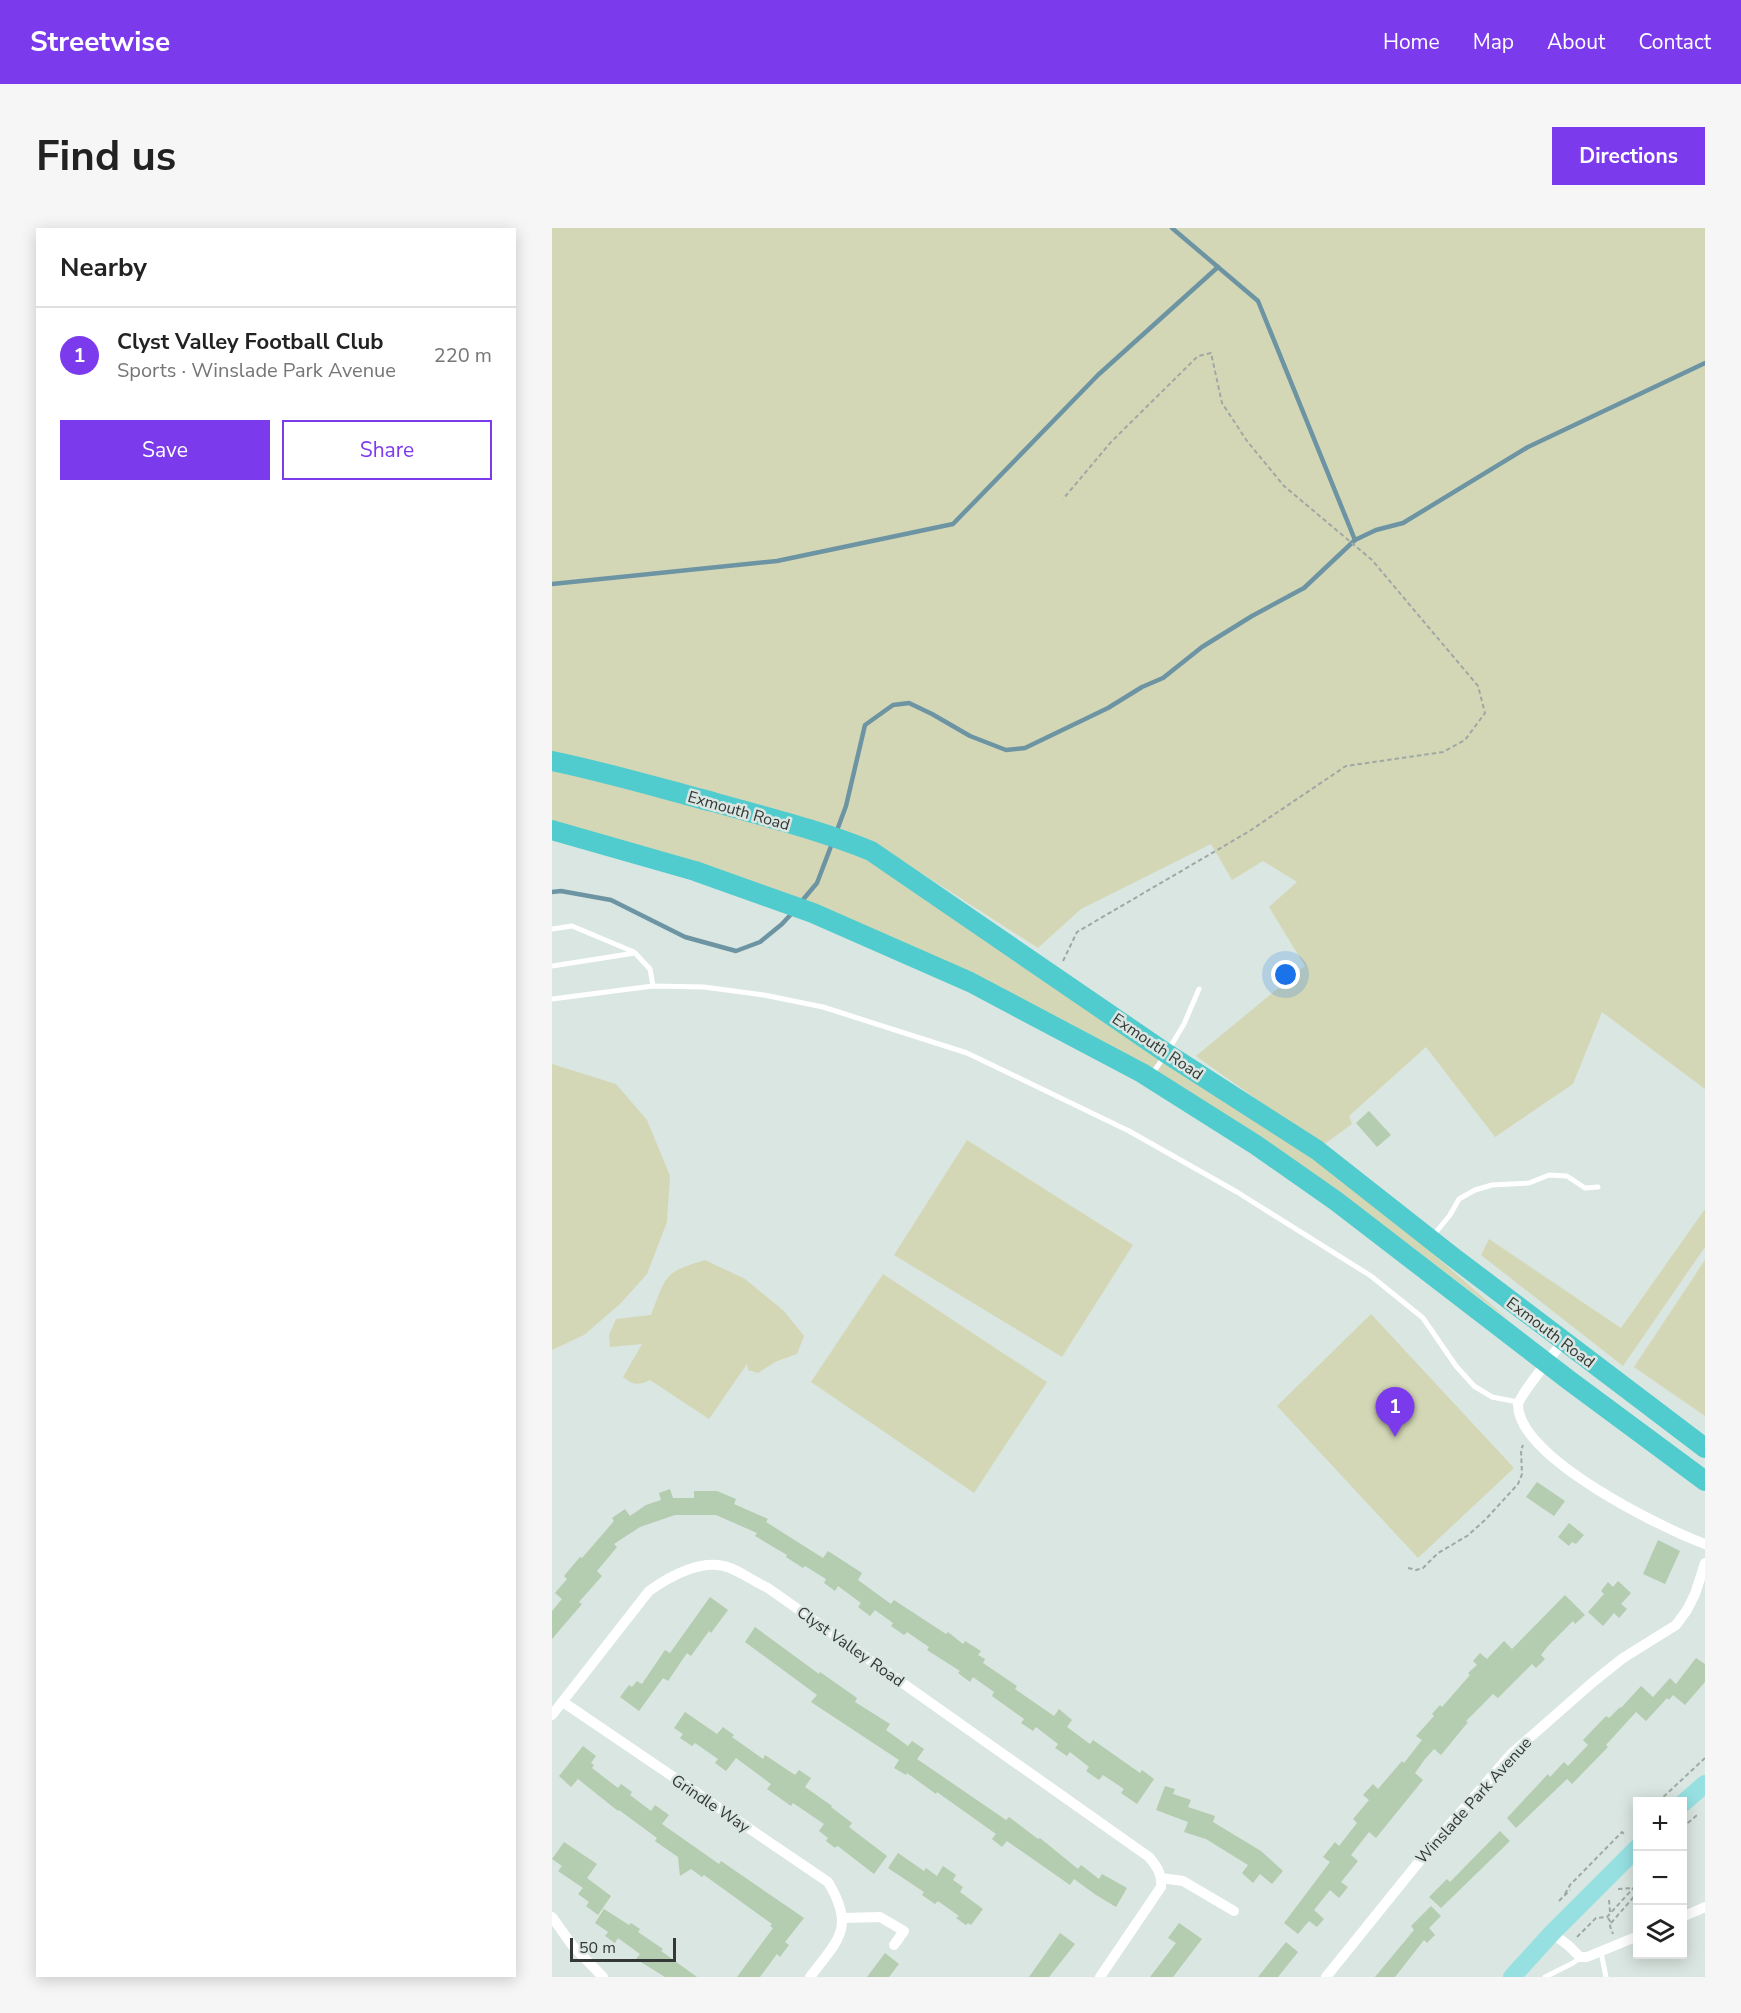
<!DOCTYPE html>
<html lang="en">
<head>
<meta charset="utf-8">
<style>
	body { margin:0; font-family:"Nunito Sans",sans-serif; background:#f6f6f6; color:#222 }
	.controls { position:absolute; right:18px; bottom:18px; display:grid; overflow:hidden; border-radius:0px; box-shadow:0 3px 15px #0003 }
	.controls button { width:54px; height:54px; display:grid; place-items:center; padding:0; border:0; border-bottom:2px solid #e0e0e0; background:#fff; color:#222; font:30px sans-serif }
	.scale { position:absolute; left:18px; bottom:15px; width:106px; box-sizing:border-box; padding-left:6px; border:3px solid #343836; border-top:0; font-size:16px; line-height:21px; white-space:nowrap; color:#343836; -webkit-text-stroke:4px #dae6e1; paint-order:stroke }
	.you { position:absolute; left:734px; top:747px; width:21px; height:21px; margin:-15px; border:4px solid #fff; border-radius:50%; background:#1a73e8; box-shadow:0 0 0 9px #1a73e833 }
	.badge { display:grid; place-items:center; width:39px; height:39px; border-radius:50%; background:#7c3aed; color:#fff; font-size:20px; font-weight:700 }
	.pin { position:absolute; translate:-50% -50px; filter:drop-shadow(0 2px 3px #0008) }
	.pin::after { content:''; position:absolute; top:32px; width:21px; height:18px; background:inherit; clip-path:polygon(0 0,100% 0,50% 100%) }
	.list { margin:0; padding:0; list-style:none }
	h2 { display:flex; justify-content:space-between; align-items:center; height:78px; margin:0; padding:0 24px; font-size:26px }
	h2 small { font-size:20px; font-weight:400; color:#767676 }
	.list li { display:grid; grid-template-columns:39px 1fr auto; gap:18px; align-items:center; box-sizing:border-box; height:96px; padding:0 24px; border-top:2px solid #e0e0e0 }
	.list b { display:block; font-size:22px; white-space:nowrap }
	.list p { margin:0; font-size:20px; white-space:nowrap; color:#767676 }
	.list em { font-size:20px; font-style:normal; color:#767676 }
	.actions { display:flex; gap:12px; padding:18px 24px }
	.actions a { flex:1; padding:14px 0; border:2px solid #7c3aed; border-radius:0px; text-align:center; font-size:21px; color:#7c3aed }
	.actions .main { background:#7c3aed; color:#fff }
	.icon { flex:none; width:33px; height:33px; fill:none; stroke:currentColor; stroke-width:2; stroke-linecap:round; stroke-linejoin:round }
	.map { position:relative; flex:none; width:1153px; height:1749px; overflow:hidden; border-radius:0px }
	header { display:flex; align-items:center; gap:36px; box-sizing:border-box; height:84px; padding:0 30px; background:#7c3aed; color:#fff }
	header strong { font-size:28px }
	nav { display:flex; gap:33px; margin-inline-start:auto; font-size:21px }
	.intro { display:flex; align-items:center; justify-content:space-between; box-sizing:border-box; height:144px; padding:0 36px }
	h1 { margin:0; font-size:42px }
	.button { padding:15px 27px; border-radius:0px; background:#7c3aed; color:#fff; font-size:21px; font-weight:700 }
	main { display:flex; gap:36px; padding:0 36px }
	aside { flex:1; background:#fff; border-radius:0px; box-shadow:0 3px 15px #0003 }
	.map>svg:first-child { display:block }
</style>
</head>
<body>
<header>
<strong>Streetwise</strong>
<nav><a>Home</a><a>Map</a><a>About</a><a>Contact</a></nav>
</header>
<div class="intro"><h1>Find us</h1><a class="button">Directions</a></div>
<main>
<aside>
<h2>Nearby<small></small></h2>
<ul class="list">
<li><span class="badge">1</span><div><b>Clyst Valley Football Club</b><p>Sports · Winslade Park Avenue</p></div><em>220 m</em></li>
</ul>
<div class="actions"><a class="main">Save</a><a>Share</a></div>
</aside>
<div class="map">
<svg width="1153" height="1749" viewBox="0 0 1153 1749">
	<rect width="100%" height="100%" fill="#dae6e1"/>
	<!-- green -->
	<g fill="#d4d7b6">
		<polygon points="0,0 1153,0 1153,861 1050,784 1021,856 943,909 874,819 797,888 800,896 770,918 644,828 753,738 717,679 745,654 711,633 680,652 659,616 529,681 486,720 321,614 0,527"/>
		<polygon points="0,541 220,598 315,629 808,962 958,1093 848,1010 476,774 0,595"/>
		<polygon points="0,836 64,856 95,892 118,948 115,994 95,1046 68,1076 32,1107 0,1122"/>
		<polygon points="415,912 581,1017 510,1129 342,1027"/>
		<polygon points="1153,981 1153,1019 1071,1138 929,1027 937,1011 1069,1100"/>
		<path d="M153,1032l40,19 39,32 20,25 -7,18 -20,7 -19,12 -10,-3 -1,-6 -38,55 -59,-39c-12,6 -17,5 -27,-3l19,-33 -32,3 -1,-12 7,-16 35,-4c16,-40 11,-42 54,-55z"/>
		<polygon points="1153,1032 1153,1188 1082,1139"/>
		<polygon points="331,1046 495,1154 422,1265 259,1154"/>
		<polygon points="819,1086 962,1240 866,1330 725,1178"/>
	</g>
	<g fill="none" stroke-linecap="round" stroke-linejoin="round">
		<!-- stream -->
		<g stroke="#6d94a3" stroke-width="4.5">
			<polyline points="620,0 706,73 803,312"/>
			<polyline points="0,356 225,333 401,296 546,147 666,39"/>
			<polyline points="284,605 294,578 313,497 341,477 357,475 380,486 418,508 454,522 473,520 556,480 590,459 611,450 650,419 700,388 752,360 803,312 824,302 851,295 976,219 1153,135"/>
			<polyline points="0,664 9,663 59,672 133,709 184,723 208,714 230,696 242,683"/>
			<polyline points="249,674 265,655 281,613"/>
		</g>
	</g>
	<!-- building -->
	<g fill="#b4ccaf">
		<polygon points="817,883 839,907 825,919 804,895"/>
		<polygon points="985,1254 1013,1273 1002,1288 974,1269"/>
		<polygon points="118,1261 121,1270 142,1270 142,1263 165,1263 184,1271 182,1276 216,1291 214,1294 271,1330 276,1323 310,1345 306,1352 339,1376 342,1372 394,1406 396,1404 411,1416 413,1413 429,1423 426,1427 433,1431 431,1435 465,1458 463,1461 502,1488 507,1481 520,1492 515,1499 538,1516 541,1512 588,1545 590,1542 602,1551 585,1576 569,1565 572,1561 551,1547 547,1552 534,1543 537,1539 518,1524 515,1528 503,1520 506,1516 484,1499 481,1503 469,1495 472,1491 440,1468 442,1464 421,1449 418,1454 406,1445 408,1443 375,1422 377,1419 355,1404 352,1407 339,1398 341,1395 323,1382 318,1388 306,1379 309,1375 286,1358 283,1363 272,1355 274,1351 253,1338 251,1340 234,1329 235,1327 203,1308 205,1305 164,1287 123,1287 88,1299 62,1316 65,1319 45,1343 50,1348 27,1374 30,1376 0,1411 0,1383 10,1371 3,1365 15,1351 12,1348 28,1329 30,1330 62,1293 60,1290 73,1281 78,1288 94,1277 109,1272 107,1265"/>
		<polygon points="1017,1295 1032,1307 1024,1316 1020,1314 1017,1318 1006,1309"/>
		<polygon points="1106,1312 1128,1323 1113,1356 1091,1346"/>
		<polygon points="1066,1353 1079,1365 1069,1376 1075,1381 1067,1390 1062,1385 1051,1398 1036,1384 1052,1366 1049,1363 1056,1354 1061,1359"/>
		<polygon points="1013,1367 1033,1387 1023,1396 1021,1393 996,1418 989,1427 993,1431 984,1440 980,1436 946,1470 941,1466 914,1493 916,1494 889,1527 882,1521 873,1531 863,1545 871,1552 824,1610 817,1604 799,1627 806,1633 789,1654 796,1659 787,1670 778,1662 762,1682 772,1691 765,1699 757,1693 746,1706 732,1695 778,1634 771,1629 783,1614 787,1618 805,1595 801,1591 817,1572 811,1567 821,1556 826,1561 850,1533 852,1535 870,1512 864,1508 882,1488 880,1486 888,1477 890,1479 918,1447 916,1445 925,1437 921,1433 928,1425 935,1431 952,1413 960,1421"/>
		<polygon points="158,1369 176,1382 159,1405 157,1403 139,1428 135,1425 116,1453 111,1450 87,1483 68,1469 77,1457 80,1459 85,1453 90,1456 113,1422 118,1425"/>
		<polygon points="203,1399 267,1446 268,1444 305,1470 303,1474 338,1496 334,1502 356,1518 360,1513 372,1521 365,1531 454,1592 457,1589 486,1611 488,1610 526,1641 529,1637 547,1651 550,1646 575,1660 564,1679 544,1667 522,1651 518,1657 455,1613 450,1619 440,1611 444,1606 385,1564 384,1566 355,1545 354,1547 342,1540 347,1532 259,1474 265,1467 193,1414"/>
		<polygon points="1144,1430 1153,1436 1153,1454 1133,1477 1121,1467 1117,1472 1115,1470 1094,1493 1084,1484 1054,1517 1056,1519 1020,1556 1015,1551 964,1600 955,1590 996,1546 998,1549 1012,1534 1016,1538 1036,1517 1031,1512 1054,1488 1057,1490 1068,1479 1069,1480 1089,1458 1101,1469 1118,1450 1124,1456"/>
		<polygon points="133,1484 165,1506 171,1499 182,1507 180,1509 211,1531 213,1527 243,1547 247,1542 259,1550 253,1559 280,1578 279,1579 300,1595 297,1599 335,1628 322,1646 287,1619 285,1618 283,1620 274,1613 276,1610 267,1603 272,1596 241,1575 239,1578 215,1561 219,1556 184,1530 174,1543 163,1535 166,1531 143,1515 140,1518 128,1510 131,1506 122,1500"/>
		<polygon points="31,1518 44,1528 39,1535 42,1537 40,1540 66,1560 69,1556 80,1564 78,1567 99,1583 103,1577 117,1587 110,1596 167,1636 169,1633 252,1690 233,1714 237,1717 228,1729 225,1726 208,1749 185,1749 221,1700 218,1698 220,1696 152,1647 150,1649 139,1641 128,1648 126,1629 103,1613 105,1610 67,1582 66,1583 26,1551 19,1559 7,1548"/>
		<polygon points="613,1558 623,1561 621,1566 639,1572 636,1579 663,1588 661,1594 709,1623 731,1643 720,1656 708,1646 701,1655 690,1645 696,1637 654,1611 632,1604 636,1594 604,1582"/>
		<polygon points="948,1603 958,1613 889,1680 877,1669 895,1651 898,1654"/>
		<polygon points="12,1614 45,1636 35,1650 59,1668 46,1687 34,1678 37,1674 26,1666 31,1660 6,1643 10,1638 0,1631"/>
		<polygon points="346,1625 372,1643 374,1640 385,1648 391,1638 404,1647 401,1652 411,1659 408,1664 431,1681 419,1697 416,1695 414,1697 404,1690 407,1688 386,1673 383,1676 370,1667 372,1664 336,1640"/>
		<polygon points="879,1678 889,1688 877,1700 883,1707 875,1715 872,1712 843,1749 823,1749 862,1702 859,1698"/>
		<polygon points="52,1681 77,1697 79,1695 88,1701 86,1704 111,1721 109,1723 145,1749 113,1749 84,1731 88,1726 66,1710 63,1715 53,1708 56,1704 43,1695"/>
		<polygon points="627,1695 650,1711 621,1749 598,1749 624,1715 616,1710"/>
		<polygon points="508,1705 523,1716 497,1749 477,1749"/>
		<polygon points="734,1714 746,1724 726,1749 706,1749"/>
		<polygon points="333,1725 347,1736 337,1749 315,1749"/>
	</g>
	<g fill="none" stroke-linecap="round" stroke-linejoin="round">
		<!-- path -->
		<g stroke="#9fa8a4" stroke-width="2" stroke-dasharray="4.5 3" stroke-linecap="butt">
			<polyline points="511,733 525,704 696,604 794,538 891,524 913,512 933,485 926,458 820,332 732,258 695,213 670,175 659,125 646,128 559,214 511,271"/>
			<polyline points="856,1340 864,1342 871,1340 886,1325 915,1308 934,1291 966,1256 970,1246 969,1222 971,1217"/>
			<polyline points="1106,1574 1153,1530"/>
			<polyline points="1130,1600 1145,1587"/>
			<polyline points="1082,1603 1086,1598"/>
			<polyline points="1066,1661 1081,1660"/>
			<polyline points="1013,1666 1018,1657 1070,1604 1074,1608"/>
			<polyline points="1057,1672 1058,1684"/>
			<polyline points="1007,1673 1018,1662"/>
			<polyline points="1056,1690 1059,1695 1058,1698 1061,1706"/>
			<polyline points="1059,1695 1086,1664"/>
			<polyline points="1025,1709 1044,1690 1055,1689 1086,1655"/>
		</g>
		<!-- lane -->
		<g stroke="#fff" stroke-width="5">
			<polyline points="0,701 20,698 82,724"/>
			<polyline points="0,738 83,725 98,741 101,758"/>
			<polyline points="0,771 101,758 152,759 212,767 271,779 415,825 577,903 685,964 819,1048 871,1090 904,1138 922,1158 940,1169 966,1174"/>
			<polyline points="617,821 632,796 647,761"/>
			<polyline points="600,846 612,829"/>
			<polyline points="880,1009 898,987 907,971 923,962 940,957 977,955 997,947 1015,948 1033,960 1046,959"/>
			<polyline points="1049,1724 1054,1749"/>
			<polyline points="993,1749 1021,1735 1028,1730"/>
		</g>
		<!-- street -->
		<g stroke="#fff" stroke-width="10">
			<path d="M1011,1113c-8,12 -44,54 -45,64 0,52 143,123 187,139"/>
			<path d="M11,1474l265,180c28,46 10,58 -18,95"/>
			<path d="M0,1487l97,-124c21,-15 55,-34 81,-23 13,5 25,14 38,20l381,269c9,11 13,17 12,30l-61,90"/>
			<polyline points="609,1650 631,1653 682,1683"/>
			<polyline points="0,1689 20,1717 51,1749"/>
			<polyline points="1130,1689 1153,1679"/>
			<polyline points="291,1690 328,1689 352,1703 342,1717"/>
			<polyline points="1000,1705 1017,1718 1028,1729 1035,1729 1086,1708"/>
			<polyline points="774,1749 887,1609 959,1526 1041,1454 1071,1430 1124,1397 1135,1382 1143,1366 1153,1335"/>
		</g>
		<!-- primary -->
		<g stroke="#97e0e2" stroke-width="18">
			<polyline points="1130,1576 1153,1556"/>
			<polyline points="960,1749 1000,1705 1086,1619"/>
		</g>
		<!-- highway -->
		<g stroke="#51ccce" stroke-width="20">
			<path d="M0,533c54,11 107,27 161,41 53,15 107,28 158,49l295,202 151,97 136,107 252,191"/>
			<polyline points="0,602 143,643 261,685 418,754 590,845 704,917 784,973 1018,1153 1153,1253"/>
		</g>
	</g>
	<g text-anchor="middle" stroke-width="5" stroke-linejoin="round" paint-order="stroke">
		<!-- street labels -->
		<g font-size="16" fill="#343836" stroke="#dae6e1">
			<text transform="translate(187 582) rotate(16)" y="6">Exmouth Road</text>
			<text transform="translate(606 818) rotate(34)" y="6">Exmouth Road</text>
			<text transform="translate(999 1104) rotate(37)" y="6">Exmouth Road</text>
			<text transform="translate(299 1418) rotate(35)" y="6">Clyst Valley Road</text>
			<text transform="translate(921 1572) rotate(-48)" y="6">Winslade Park Avenue</text>
			<text transform="translate(159 1575) rotate(34)" y="6">Grindle Way</text>
		</g>
	</g>
</svg>
<div class="controls">
<button>+</button>
<button>−</button>
<button><svg class="icon" aria-label="layers" viewBox="0 0 24 24"><path d="M12 4l9 5-9 5-9-5zM3 14l9 5 9-5"/></svg></button>
</div>
<div class="scale">50 m</div>
<div class="you"></div>
<div class="pin badge" style="left:843px;top:1209px">1</div>
</div>
</main>
</body>
</html>
